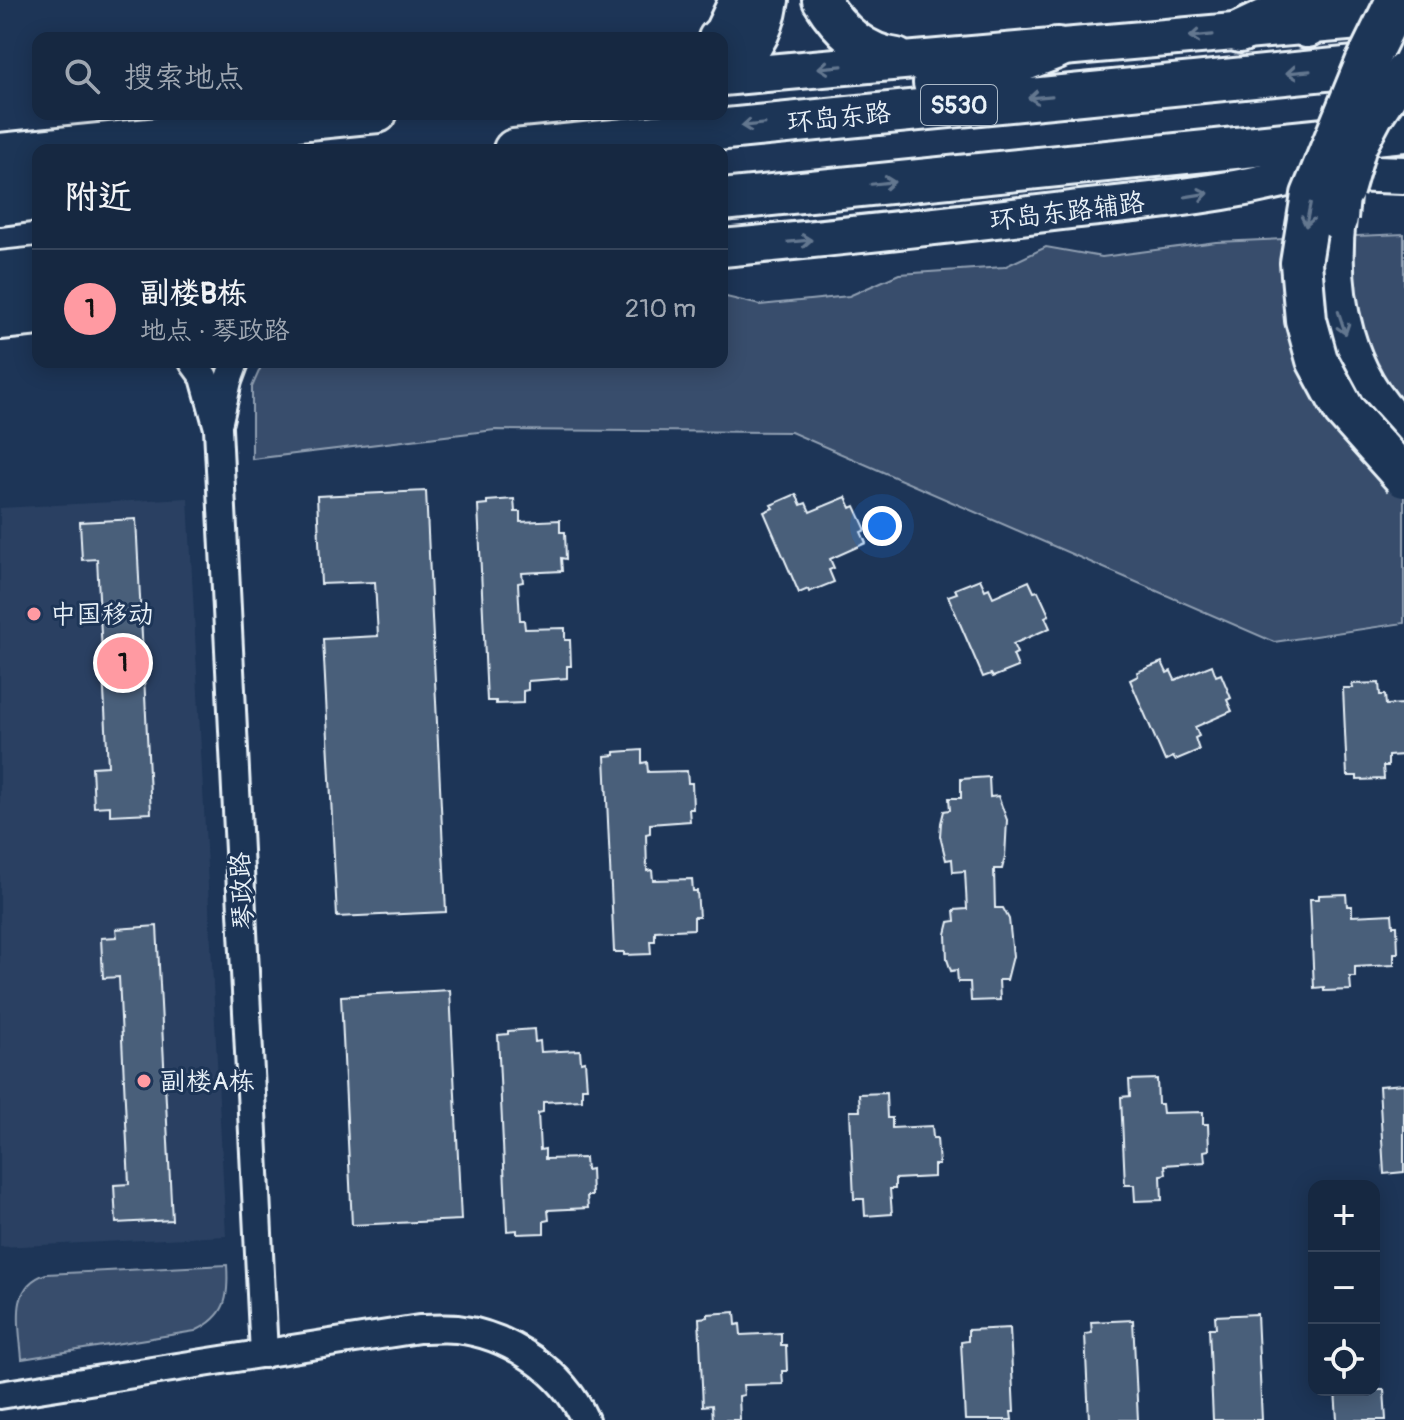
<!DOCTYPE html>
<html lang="zh">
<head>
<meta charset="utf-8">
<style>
	body { margin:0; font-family:Pangolin,"LXGW WenKai TC",sans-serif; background:#23344c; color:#f1f3f6 }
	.controls { position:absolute; right:24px; bottom:24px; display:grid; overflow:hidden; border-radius:16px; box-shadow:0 4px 20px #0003 }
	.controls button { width:72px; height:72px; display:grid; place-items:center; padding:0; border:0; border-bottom:2px solid #35445a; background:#162841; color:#f1f3f6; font:40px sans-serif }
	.you { position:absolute; left:882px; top:526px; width:28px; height:28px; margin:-20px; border:6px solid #fff; border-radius:50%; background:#1a73e8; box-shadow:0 0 0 12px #1a73e833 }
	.badge { display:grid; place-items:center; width:52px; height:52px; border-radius:50%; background:#ff9aa2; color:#111; font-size:26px; font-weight:700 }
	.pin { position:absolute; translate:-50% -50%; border:4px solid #fff; box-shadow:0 2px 8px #0006 }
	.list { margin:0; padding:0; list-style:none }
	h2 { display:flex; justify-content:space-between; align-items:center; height:104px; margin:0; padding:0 32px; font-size:34px }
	h2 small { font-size:26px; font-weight:400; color:#9ea6b1 }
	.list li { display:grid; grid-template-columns:52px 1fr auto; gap:24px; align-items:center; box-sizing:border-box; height:120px; padding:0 32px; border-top:2px solid #35445a }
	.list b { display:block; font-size:30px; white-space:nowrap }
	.list p { margin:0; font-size:26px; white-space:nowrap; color:#9ea6b1 }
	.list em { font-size:26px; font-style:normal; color:#9ea6b1 }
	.icon { flex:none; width:44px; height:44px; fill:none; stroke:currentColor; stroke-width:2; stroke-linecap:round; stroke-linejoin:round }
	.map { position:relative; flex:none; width:1404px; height:1420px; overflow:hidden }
	.search { position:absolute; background:#162841; box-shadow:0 4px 20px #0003; left:32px; top:32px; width:696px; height:88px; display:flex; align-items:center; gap:20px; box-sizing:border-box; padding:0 28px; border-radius:16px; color:#9ea6b1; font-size:30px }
	.panel { position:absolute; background:#162841; box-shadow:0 4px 20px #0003; left:32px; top:144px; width:696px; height:224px; border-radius:16px }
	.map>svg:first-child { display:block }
</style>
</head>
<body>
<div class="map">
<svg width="1404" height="1420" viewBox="0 0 1404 1420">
	<rect width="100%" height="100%" fill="#1d3557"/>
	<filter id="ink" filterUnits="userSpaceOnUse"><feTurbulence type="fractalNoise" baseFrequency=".0125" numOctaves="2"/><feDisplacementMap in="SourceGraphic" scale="16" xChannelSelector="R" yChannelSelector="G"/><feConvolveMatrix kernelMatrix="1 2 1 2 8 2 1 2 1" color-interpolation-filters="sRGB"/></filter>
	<g filter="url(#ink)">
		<!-- built -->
		<polygon fill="#2a4162" points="188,498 226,1236 0,1247 0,508"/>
		<!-- green -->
		<g fill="#374d6c" stroke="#909fb2" stroke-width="2">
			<polygon points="1404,234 1404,623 1274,642 791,432 495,430 252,459 252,387 263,362 722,362 722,296 760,305 849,296 899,274 1004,267 1046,247 1102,257 1216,242"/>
			<path d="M227,1265c2,32 0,51 -32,66l-173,28c-2,-31 -14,-73 24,-85z"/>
		</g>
		<!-- building -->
		<g fill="#495e7a" stroke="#e8f1f8" stroke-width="2">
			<polygon points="426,491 446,912 337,917 323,639 378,636 375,582 321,584 317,496"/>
			<polygon points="796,494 801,505 806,503 810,512 846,497 851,508 855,506 866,530 861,532 866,543 830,559 834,568 829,570 834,582 809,592 808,589 799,593 764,512 773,508 771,505"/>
			<polygon points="514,499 515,512 520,512 520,522 560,520 560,532 565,532 566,559 561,558 562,571 522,573 523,582 518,583 520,620 524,620 525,629 565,628 565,640 570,640 571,666 567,666 567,678 528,681 528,690 523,691 523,703 496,704 496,701 487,701 478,505 487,504 487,501"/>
			<polygon points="136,519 151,813 110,815 110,806 94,807 92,767 108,766 97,559 82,560 80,522"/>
			<polygon points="980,579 985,590 989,588 993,597 1029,581 1034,592 1038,591 1049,615 1045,617 1050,628 1013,644 1017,653 1013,655 1018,667 993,677 991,674 983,677 948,596 957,593 955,589"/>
			<polygon points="1162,662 1167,673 1171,671 1175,680 1212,665 1216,676 1221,674 1231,698 1227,700 1232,711 1195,727 1199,736 1195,738 1199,750 1175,760 1173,757 1165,761 1130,680 1138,676 1137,672"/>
			<polygon points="1379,683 1380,695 1385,695 1386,705 1404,704 1404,755 1388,756 1388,766 1383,766 1384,779 1357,780 1357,776 1347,776 1343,688 1353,688 1352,684"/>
			<polygon points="642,750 642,763 647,762 648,772 687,771 688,783 692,783 693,809 689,809 690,821 650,824 650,833 646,834 647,871 652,870 653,880 692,879 693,891 697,891 699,917 694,917 694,929 655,931 655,941 650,941 651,954 624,955 624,952 614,952 605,756 615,755 615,752"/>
			<polygon points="989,777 990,797 998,796 1007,820 1005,857 1002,869 994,869 995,908 1003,908 1009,919 1013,956 1007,980 999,980 1000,1000 971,1001 970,982 958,982 957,970 951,971 947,959 946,934 949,922 955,921 954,910 967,909 965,871 953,872 952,859 946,860 940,836 941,823 944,811 950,810 949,798 961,798 961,779"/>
			<polygon points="1346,894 1347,906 1352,906 1352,916 1392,914 1393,926 1397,926 1398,953 1394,953 1394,965 1355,967 1355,977 1350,977 1351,990 1324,991 1324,987 1314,988 1310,899 1319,899 1319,895"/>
			<polygon points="157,926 172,1220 116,1223 114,1185 129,1184 119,977 103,978 101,938 117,937 116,929"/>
			<polygon points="450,990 461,1220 352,1225 341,996"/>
			<polygon points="534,1029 535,1042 540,1041 541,1052 580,1050 581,1062 585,1061 587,1088 582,1088 582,1100 543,1102 543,1112 538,1113 540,1150 545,1149 545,1159 585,1158 586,1170 591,1169 592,1196 587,1196 588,1208 548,1210 549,1220 544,1221 544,1233 517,1234 517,1230 507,1231 498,1035 508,1034 508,1031"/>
			<polygon points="1157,1079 1158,1104 1162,1104 1163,1113 1203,1112 1203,1124 1208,1124 1209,1150 1204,1151 1205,1162 1165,1165 1166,1174 1161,1175 1162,1200 1135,1201 1134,1185 1125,1185 1121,1097 1130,1096 1129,1080"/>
			<polygon points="1404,1084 1404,1172 1384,1174 1379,1086"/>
			<polygon points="886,1093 887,1118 892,1118 892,1128 932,1126 933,1138 937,1138 939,1165 934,1165 934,1177 895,1179 895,1189 890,1189 892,1214 865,1216 864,1199 854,1199 850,1111 860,1111 859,1094"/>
			<polygon points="735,1312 736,1325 740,1324 741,1335 781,1333 781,1345 786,1345 787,1371 782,1371 783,1384 743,1385 744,1395 739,1396 740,1420 713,1420 712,1405 703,1406 699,1318 708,1317 708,1314"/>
			<polygon points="1257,1314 1262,1420 1213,1420 1209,1328 1216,1328 1215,1316"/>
			<polygon points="1133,1320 1138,1420 1089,1420 1085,1334 1092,1333 1091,1322"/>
			<polygon points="1010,1328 1014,1412 1011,1412 1012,1420 965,1420 961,1342 968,1341 968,1330"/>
			<polygon points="1335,1390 1384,1390 1386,1420 1337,1420"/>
		</g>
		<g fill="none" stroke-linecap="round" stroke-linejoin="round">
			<!-- minor casing -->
			<g stroke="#e8f1f8" stroke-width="32">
				<g id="minor">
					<polyline points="193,362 204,377 218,428 264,1354"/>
					<polyline points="219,421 228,381 235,362"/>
					<path d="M0,1395l419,-66c12,0 26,-1 38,0 52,6 106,42 128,91"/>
				</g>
			</g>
			<!-- secondary casing -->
			<g stroke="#e8f1f8" stroke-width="42">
				<g id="secondary">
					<path d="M821,0c17,28 42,53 76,57"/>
					<polyline points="717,38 723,32 738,0"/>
					<path d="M722,76c28,-20 43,-41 48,-76"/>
					<polyline points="722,77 1404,17"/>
					<polyline points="0,152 378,114"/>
					<polyline points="1320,172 1404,175"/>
					<path d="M1337,218c-9,75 8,160 67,212"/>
					<path d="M722,248c117,-11 233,-24 349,-38 92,-10 187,-18 274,-50"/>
					<polyline points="0,321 38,317"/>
				</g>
			</g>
			<!-- primary casing -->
			<g stroke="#e8f1f8" stroke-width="46">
				<g id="primary">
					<polyline points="1307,27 1352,0"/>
					<polyline points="1240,32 1289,9 1300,0"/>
					<polyline points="934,83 979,77 1057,48"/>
					<polyline points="514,150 1396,63"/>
					<polyline points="0,175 38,172"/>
					<polyline points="722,200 1404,131"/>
					<polyline points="0,205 38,200"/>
					<polyline points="0,272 38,268"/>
					<polyline points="0,300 38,300"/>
				</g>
			</g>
			<!-- minor -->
			<use href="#minor" stroke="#1d3557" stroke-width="26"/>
			<!-- secondary -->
			<use href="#secondary" stroke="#1d3557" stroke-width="36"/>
			<!-- primary -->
			<use href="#primary" stroke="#1d3557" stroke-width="40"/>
			<!-- secondary-bridge casing -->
			<g stroke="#e8f1f8" stroke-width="42" stroke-linecap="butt">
				<polyline id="secondary-bridge" points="1345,191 1358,146 1374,116 1404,71"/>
			</g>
			<!-- primary-bridge casing -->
			<g stroke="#e8f1f8" stroke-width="46" stroke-linecap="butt">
				<g id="primary-bridge">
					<polyline points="1397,0 1366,63 1312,195 1301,263 1306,320 1317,360 1344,410 1404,477"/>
					<polyline points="1337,218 1343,153"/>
				</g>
			</g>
			<!-- secondary-bridge -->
			<use href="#secondary-bridge" stroke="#1d3557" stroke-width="36"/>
			<!-- primary-bridge -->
			<use href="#primary-bridge" stroke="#1d3557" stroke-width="40"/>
		</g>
		<!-- one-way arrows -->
		<defs><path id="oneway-shaft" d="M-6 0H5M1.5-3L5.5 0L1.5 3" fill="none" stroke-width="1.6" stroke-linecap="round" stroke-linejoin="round" transform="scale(2)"/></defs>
		<g stroke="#64778f">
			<use href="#oneway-shaft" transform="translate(1201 36) rotate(175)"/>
			<use href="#oneway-shaft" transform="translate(830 67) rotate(175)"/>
			<use href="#oneway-shaft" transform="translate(1298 72) rotate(175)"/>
			<use href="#oneway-shaft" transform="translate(1040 97) rotate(175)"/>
			<use href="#oneway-shaft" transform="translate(753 125) rotate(174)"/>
			<use href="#oneway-shaft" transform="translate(883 183) rotate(-6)"/>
			<use href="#oneway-shaft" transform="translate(1197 195) rotate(-9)"/>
			<use href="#oneway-shaft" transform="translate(1308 215) rotate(101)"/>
			<use href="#oneway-shaft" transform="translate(800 241) rotate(-5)"/>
			<use href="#oneway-shaft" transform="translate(1342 323) rotate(72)"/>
		</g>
	</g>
	<!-- markers -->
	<g fill="#ff9aa2" stroke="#1d3557" stroke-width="3">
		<circle cx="34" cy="614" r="8"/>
		<circle cx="144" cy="1081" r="8"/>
	</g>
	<g text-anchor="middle" stroke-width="6" stroke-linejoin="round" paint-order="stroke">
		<!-- shield labels -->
		<rect fill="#1d3557" stroke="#abb9c8" stroke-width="2" x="921" y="85" width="76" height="40" rx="6"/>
		<g font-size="24" font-weight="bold" fill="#e8f1f8">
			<text x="959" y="113">S530</text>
		</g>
		<!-- street labels -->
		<g font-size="26" fill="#e8f1f8" stroke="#1d3557">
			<text transform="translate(839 117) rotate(-6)" y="9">环岛东路</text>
			<text transform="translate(1067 211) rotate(-7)" y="9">环岛东路辅路</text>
			<text transform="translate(241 891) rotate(-93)" y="9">琴政路</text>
		</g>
		<!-- poi labels -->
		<g font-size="26" fill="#e8f1f8" stroke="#1d3557" text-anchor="start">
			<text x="50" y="623">中国移动</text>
			<text x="160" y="1090">副楼A栋</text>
		</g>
	</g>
</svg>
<div class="controls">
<button>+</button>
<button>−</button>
<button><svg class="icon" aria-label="locate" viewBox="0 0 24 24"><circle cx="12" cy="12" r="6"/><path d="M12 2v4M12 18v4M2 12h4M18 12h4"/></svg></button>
</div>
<div class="you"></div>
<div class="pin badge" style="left:123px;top:663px">1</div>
<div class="search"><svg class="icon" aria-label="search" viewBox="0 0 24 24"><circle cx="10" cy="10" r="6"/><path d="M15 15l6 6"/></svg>搜索地点</div>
<section class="panel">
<h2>附近<small></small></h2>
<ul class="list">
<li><span class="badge">1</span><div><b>副楼B栋</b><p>地点 · 琴政路</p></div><em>210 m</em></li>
</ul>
</section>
</div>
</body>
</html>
